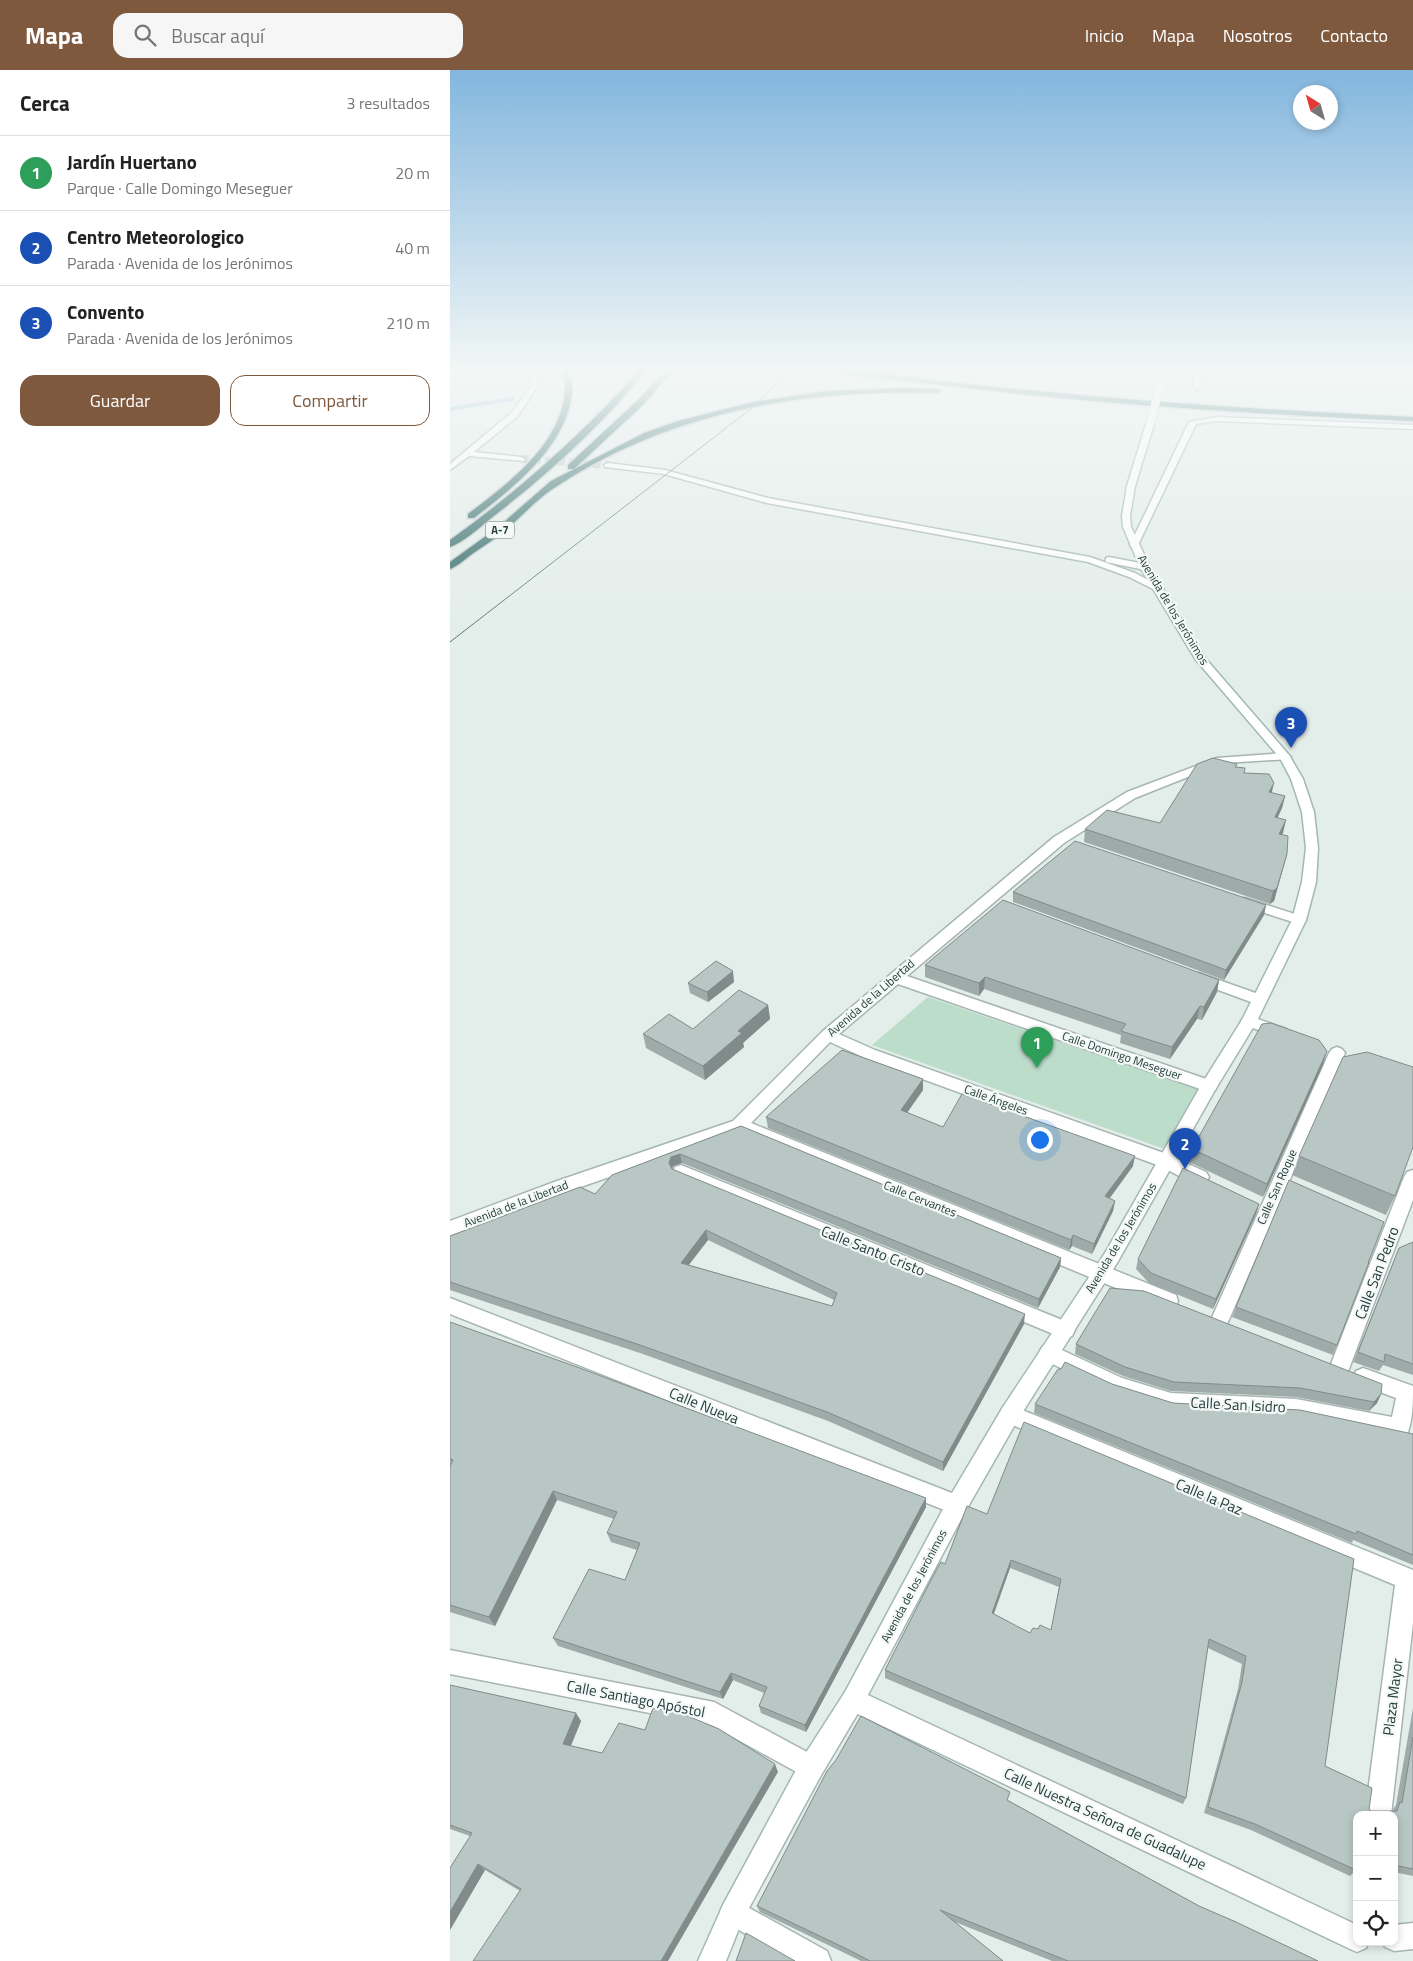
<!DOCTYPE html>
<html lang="es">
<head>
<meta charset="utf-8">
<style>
	body { margin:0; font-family:"Titillium Web",sans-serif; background:#f6f6f6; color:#222 }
	.controls { position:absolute; right:15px; bottom:15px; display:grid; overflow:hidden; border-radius:10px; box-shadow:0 2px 8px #0003 }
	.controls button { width:45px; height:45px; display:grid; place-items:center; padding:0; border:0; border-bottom:1px solid #e0e0e0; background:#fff; color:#222; font:25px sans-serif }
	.compass { position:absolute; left:843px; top:15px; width:45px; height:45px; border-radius:50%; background:#fff; box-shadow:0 2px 8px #0003; rotate:323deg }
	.you { position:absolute; left:589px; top:1069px; width:18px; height:18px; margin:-12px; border:4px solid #fff; border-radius:50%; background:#1a73e8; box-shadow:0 0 0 8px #1a73e833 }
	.badge { display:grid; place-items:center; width:32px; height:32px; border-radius:50%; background:#7e593e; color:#fff; font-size:16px; font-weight:700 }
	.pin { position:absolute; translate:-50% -41px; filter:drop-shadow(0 1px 2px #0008) }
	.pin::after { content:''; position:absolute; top:26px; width:18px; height:15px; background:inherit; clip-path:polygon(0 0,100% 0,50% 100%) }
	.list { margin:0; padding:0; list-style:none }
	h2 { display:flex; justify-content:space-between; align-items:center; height:65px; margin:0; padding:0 20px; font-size:21px }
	h2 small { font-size:16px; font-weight:400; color:#767676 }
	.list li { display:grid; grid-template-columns:32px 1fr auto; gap:15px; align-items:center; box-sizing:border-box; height:75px; padding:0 20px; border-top:1px solid #e0e0e0 }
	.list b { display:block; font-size:19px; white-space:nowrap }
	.list p { margin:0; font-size:16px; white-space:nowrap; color:#767676 }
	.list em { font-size:16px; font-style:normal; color:#767676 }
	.actions { display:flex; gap:10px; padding:15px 20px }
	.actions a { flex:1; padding:11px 0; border:1px solid #7e593e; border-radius:15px; text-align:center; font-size:18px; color:#7e593e }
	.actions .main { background:#7e593e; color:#fff }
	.icon { flex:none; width:28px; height:28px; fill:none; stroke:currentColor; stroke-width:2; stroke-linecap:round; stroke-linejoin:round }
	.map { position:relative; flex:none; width:963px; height:1891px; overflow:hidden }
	header { display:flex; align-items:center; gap:30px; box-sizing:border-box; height:70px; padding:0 25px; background:#7e593e; color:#fff }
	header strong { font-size:24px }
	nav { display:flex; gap:28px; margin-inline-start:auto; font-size:18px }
	.search { width:350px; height:45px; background:#f6f6f6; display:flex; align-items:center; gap:12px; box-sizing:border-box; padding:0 18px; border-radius:15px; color:#767676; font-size:19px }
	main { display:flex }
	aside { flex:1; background:#fff }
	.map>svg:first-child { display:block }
</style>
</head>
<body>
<header>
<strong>Mapa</strong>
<div class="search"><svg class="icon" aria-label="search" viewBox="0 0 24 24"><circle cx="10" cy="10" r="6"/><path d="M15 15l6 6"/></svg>Buscar aquí</div>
<nav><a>Inicio</a><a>Mapa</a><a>Nosotros</a><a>Contacto</a></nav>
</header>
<main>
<aside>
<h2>Cerca<small>3 resultados</small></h2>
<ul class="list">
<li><span class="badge" style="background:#2e9e5b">1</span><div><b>Jardín Huertano</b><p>Parque · Calle Domingo Meseguer</p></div><em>20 m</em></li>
<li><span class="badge" style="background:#1a4fb4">2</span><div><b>Centro Meteorologico</b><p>Parada · Avenida de los Jerónimos</p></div><em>40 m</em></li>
<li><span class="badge" style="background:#1a4fb4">3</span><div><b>Convento</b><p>Parada · Avenida de los Jerónimos</p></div><em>210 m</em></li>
</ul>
<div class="actions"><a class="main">Guardar</a><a>Compartir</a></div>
</aside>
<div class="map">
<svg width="963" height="1891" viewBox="0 0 963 1891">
	<rect width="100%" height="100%" fill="#e3edea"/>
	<!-- green -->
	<polygon fill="#bdddcb" points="478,927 753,1021 720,1081 422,975"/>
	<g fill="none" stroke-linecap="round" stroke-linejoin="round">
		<!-- stream -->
		<polyline stroke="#8db9d0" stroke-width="4" points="0,339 62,329"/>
		<!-- tertiary-tunnel -->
		<polyline stroke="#bdcac7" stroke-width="8" stroke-dasharray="8 4" stroke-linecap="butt" points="71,389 158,395"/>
		<!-- pedestrian casing -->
		<g stroke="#a6b5b2" stroke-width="3">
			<path id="pedestrian" d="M716,1084l40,18 3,5 -3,5c-14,4 -33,-10 -46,-16l-2,-5 2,-5z"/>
		</g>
		<!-- minor casing -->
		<g stroke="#a6b5b2" stroke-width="3">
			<g id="minor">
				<polygon points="748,299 754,299 749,314 750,318 747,320 743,314"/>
				<polygon points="767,347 963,355 963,359 767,351 746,354 688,475 681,477 680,475 739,352"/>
				<polygon points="835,683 841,687 839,689 773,693 685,728 614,773 457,906 765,1012 767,1016 765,1020 753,1020 448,914 389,964 425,980 722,1086 724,1091 722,1096 716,1098 710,1096 415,988 380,972 301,1053 726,1225 728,1231 726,1237 719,1239 712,1237 289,1062 119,1121 0,1166 0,1151 107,1111 283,1051 373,961 604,767 677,722 767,688"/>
				<polygon points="795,828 854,847 856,850 849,854 790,835 788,832 790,829"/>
				<polygon points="749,903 814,926 816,930 809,935 744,911 742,908 744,905"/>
				<polygon points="799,946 836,959 839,963 836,967 831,968 794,955 791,951 794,947"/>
				<polygon points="887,977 892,979 895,983 778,1252 776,1258 769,1260 762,1258 760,1252 879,983 882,979"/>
				<polygon points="231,1095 622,1254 625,1260 622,1266 615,1268 608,1266 225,1107 223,1102 225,1097"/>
				<polygon points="963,1100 963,1130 899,1299 896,1305 889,1308 882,1305 879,1299 954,1107 957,1102"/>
				<polygon points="0,1228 507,1425 515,1428 518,1435 515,1442 507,1445 0,1244"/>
				<path d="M599,1274l73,34 49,15 125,6 96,18 4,-19 -40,-15 -3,-6 3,-6 7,-3 50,18c0,17 0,33 -6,49l-7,3 -104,-21 -125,-6 -60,-19 -69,-33 -3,-6 3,-6z"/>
				<polygon points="560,1335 963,1500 963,1553 941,1745 915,1745 945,1515 553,1351 550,1344 553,1337"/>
				<polygon points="0,1580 264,1632 370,1689 373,1698 370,1707 361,1710 261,1655 0,1604"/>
				<polygon points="403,1618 907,1855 907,1872 919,1872 916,1878 907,1882 898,1878 395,1638 391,1630 395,1622"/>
				<polygon points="283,1829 377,1881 381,1891 341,1891 274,1851 270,1842 274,1833"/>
				<polygon points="963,1853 963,1879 944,1881 935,1877 932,1872 944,1872 944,1855"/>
			</g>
		</g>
		<!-- tertiary casing -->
		<g stroke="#a6b5b2" stroke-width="3">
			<g id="tertiary">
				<polygon points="81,299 87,299 88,315 68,346 24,382 71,387 75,389 74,391 19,386 0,400 0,394 62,342 82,315"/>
				<polygon points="158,393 215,400 318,428 640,487 685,503 713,518 705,520 679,507 638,492 317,433 214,404 155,397 154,395"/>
				<polygon points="659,487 695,494 700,497 695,500 656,492 656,488"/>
			</g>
		</g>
		<!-- secondary casing -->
		<g stroke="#a2b8b4" stroke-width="3">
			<g id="secondary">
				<polygon points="716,299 722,299 713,314 709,314"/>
				<polygon points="700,352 704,354 685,416 680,446 681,457 701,499 755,588 839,685 853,709 864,742 868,778 866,812 856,850 807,951 765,1020 667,1193 567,1351 515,1442 411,1638 370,1707 292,1851 276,1891 248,1891 274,1833 352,1689 395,1622 499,1428 553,1337 655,1183 753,1012 792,950 842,850 852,812 856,778 852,742 841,709 830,688 746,590 691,499 673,457 672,446 677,416 696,354"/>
			</g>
		</g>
		<!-- motorway casing -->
		<g stroke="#c1c9c8" stroke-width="3">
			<g id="motorway">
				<path d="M113,299h6c2,7 4,16 3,23 -5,54 -58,95 -98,126h-6v-4c39,-30 93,-69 97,-123 1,-7 -2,-15 -2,-22z"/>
				<path d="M191,299h6c-44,56 -100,106 -157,150 -11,9 -26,23 -40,28v-7c70,-50 133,-107 191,-171z"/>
				<polygon points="218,299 224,299 194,334 124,399 118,399 118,395 188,330"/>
				<path d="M381,299h16c188,26 376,39 566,48v4c-166,-7 -332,-18 -497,-39 -15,-1 -78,-7 -85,-13z"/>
				<path d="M451,318l36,1 4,2 -4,2c-136,-4 -271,19 -386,97 -16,11 -30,27 -45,40 -11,9 -23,16 -34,24 -7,5 -14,12 -22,15v-7l47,-34 54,-47 93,-48 34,-12 75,-19 74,-11z"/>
			</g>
		</g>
		<!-- pedestrian -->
		<use href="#pedestrian" fill="#fff" fill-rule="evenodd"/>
		<!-- minor -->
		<use href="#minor" fill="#fff" fill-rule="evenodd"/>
		<!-- tertiary -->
		<use href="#tertiary" fill="#fff" fill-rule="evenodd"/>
		<!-- secondary -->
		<use href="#secondary" fill="#fff" fill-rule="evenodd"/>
		<!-- motorway -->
		<use href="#motorway" fill="#306967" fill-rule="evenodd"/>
		<!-- tram -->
		<polyline stroke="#5e7976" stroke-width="1" points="0,572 298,341 328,313 338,299"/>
		<!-- secondary-bridge casing -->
		<g stroke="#a2b8b4" stroke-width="9" stroke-linecap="butt">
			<polyline id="secondary-bridge" points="700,354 711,313"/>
		</g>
		<!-- secondary-bridge -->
		<use href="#secondary-bridge" stroke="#fff" stroke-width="8"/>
	</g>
	<!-- wall -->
	<g fill="#9eaba9" fill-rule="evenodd">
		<polygon points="787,694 786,697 822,723 835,726 832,738 827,748 836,750 832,764 837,784 824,831 820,834 634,772 635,759 710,753"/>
		<polygon points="563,822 816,835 814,845 774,910 563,832"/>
		<polygon points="475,895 769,910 767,922 752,950 747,949 720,989 670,973 671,965 534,919 529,926 475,907"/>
		<polygon points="284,912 258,932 240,923 238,913"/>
		<polygon points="318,935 320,949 293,973 294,977 255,1010 196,978 193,964 243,959"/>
		<polygon points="873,995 813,1127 739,1092 742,1079"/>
		<polygon points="473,1009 473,1020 457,1043 493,1057 683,1096 660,1128 665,1131 663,1141 642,1184 622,1176 619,1180 318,1058 316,1047"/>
		<path d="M291,1056l320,132 -1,9 -22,41 -356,-145 -9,3 -1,3 352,155 -81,147 -115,-50 -185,-67 -193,-64v-54l145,-42 17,-19zM258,1170l126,60 -2,6 -143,-41z"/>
		<polygon points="849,1086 945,1126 936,1145 842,1105"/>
		<polygon points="809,1134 806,1144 763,1239 699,1213 686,1199 688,1189"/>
		<polygon points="963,1172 963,1305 933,1295 929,1301 903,1292 949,1178"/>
		<polygon points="786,1237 887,1275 883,1285 782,1247"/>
		<polygon points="0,1252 476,1437 356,1662 311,1643 309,1636 314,1623 283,1610 273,1629 108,1576 103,1568 175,1510 187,1480 161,1472 157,1463 164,1449 107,1430 45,1556 0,1542"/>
		<polygon points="626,1274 931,1324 927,1333 919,1341 846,1327 721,1321 673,1306 625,1284"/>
		<polygon points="662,1314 723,1333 963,1364 963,1495 903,1470 902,1473 584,1343 585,1334"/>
		<path d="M537,1444l367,45 -29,207 46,45h22l1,-3 2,-3 17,-97v168l-19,-4v-57h-37l-1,55 -6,6 -99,-46 -47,-17 34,-124 4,-25 -34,-16 -22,150 -3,6 -298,-126v-8l60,-106zM560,1498l49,19 -8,43 -13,-1 -8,4 -36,-19z"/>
		<polygon points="0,1615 131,1651 121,1676 152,1683 328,1702 70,1821 35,1800 0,1860 20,1766 0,1759"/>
		<polygon points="559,1731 749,1836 868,1891 602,1891 505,1852 553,1891 411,1891 310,1842 307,1836"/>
	</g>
	<!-- shaded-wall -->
	<g fill="#818b89">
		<polygon points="824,713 821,726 819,722"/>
		<polygon points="835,726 832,738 822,760 825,747"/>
		<polygon points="836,750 833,763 826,776 829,764"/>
		<polygon points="837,784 824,831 820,834 823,821"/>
		<polygon points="816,835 814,845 774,910 776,900"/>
		<polygon points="283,901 284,912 258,932 257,922"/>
		<polygon points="535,907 534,919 529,926 529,913"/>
		<polygon points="769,910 767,922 752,950 754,937"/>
		<polygon points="318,935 320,949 293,973 294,977 255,1010 253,996 288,961"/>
		<polygon points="750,936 747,949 720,989 722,977"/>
		<polygon points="877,981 873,995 813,1127 817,1114"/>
		<polygon points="473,1009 473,1020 451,1051 451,1040"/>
		<polygon points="230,1084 232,1093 223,1096 221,1103 219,1093 221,1087"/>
		<polygon points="685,1086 683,1096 653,1137 655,1126"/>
		<polygon points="665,1131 663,1141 642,1184 644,1174"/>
		<polygon points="809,1134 806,1144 763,1239 766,1229"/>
		<polygon points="256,1160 258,1170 233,1202 231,1193"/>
		<polygon points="623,1165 622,1176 619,1180 621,1170"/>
		<polygon points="611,1188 610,1197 588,1238 589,1229"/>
		<polygon points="575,1244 574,1254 493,1401 493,1392"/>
		<polygon points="931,1324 927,1333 919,1341 924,1332"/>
		<polygon points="103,1421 107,1430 45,1556 39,1547"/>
		<polygon points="476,1428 476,1437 356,1662 355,1655"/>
		<polygon points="561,1490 560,1498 541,1551 542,1543"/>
		<polygon points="281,1603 283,1610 273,1629 270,1622"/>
		<polygon points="126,1643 131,1651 118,1682 113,1674"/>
		<polygon points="325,1694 328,1702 218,1891 211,1891"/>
		<polygon points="28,1794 35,1800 0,1860 0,1842"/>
	</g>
	<!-- building -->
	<g fill="#b8c7c4" stroke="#818b89" fill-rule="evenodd">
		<polygon points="763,688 787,694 785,697 795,698 794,703 819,704 824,713 819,722 835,726 825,747 836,750 829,764 838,766 837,784 827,818 823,821 635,759 657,740 710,753 747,694"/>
		<polygon points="625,771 816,835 776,900 563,822"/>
		<polygon points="553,830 769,910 754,937 750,936 722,977 671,961 676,954 535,907 529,913 475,895"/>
		<polygon points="266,891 283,901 257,922 238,913"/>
		<polygon points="289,920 318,935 288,961 292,963 253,996 193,964 219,944 243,959"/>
		<polygon points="821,953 869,970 877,981 817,1114 742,1079 812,954"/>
		<polygon points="392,980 473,1009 451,1040 493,1057 512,1024 685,1086 655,1126 665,1131 644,1174 623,1165 621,1170 316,1047"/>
		<polygon points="917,982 963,997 963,1077 945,1126 849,1086 893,987"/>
		<path d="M291,1056l320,132 -22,41 -359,-145 -9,3 -2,6 3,6 353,145 -82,148 -116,-50 -187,-67 -190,-63v-46l130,-49 15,7 17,-19zM256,1160l131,63 -5,13 -151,-43z"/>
		<polygon points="733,1098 809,1134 766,1229 701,1203 688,1189"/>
		<polygon points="839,1110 934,1152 918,1193 919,1192 887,1275 786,1237"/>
		<polygon points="963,1172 963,1294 935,1284 934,1292 908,1282 949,1178"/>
		<polygon points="660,1218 694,1221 932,1314 931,1324 924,1332 850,1318 724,1312 675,1297 626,1274"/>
		<polygon points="0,1252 127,1297 476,1428 355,1655 309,1636 317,1617 281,1603 270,1622 103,1568 139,1499 175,1510 190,1473 157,1463 167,1442 103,1421 39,1547 0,1535 0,1396 3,1390 0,1389"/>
		<polygon points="615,1292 662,1314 723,1333 850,1340 963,1364 963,1485 907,1461 906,1464 585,1334 608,1299 611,1299"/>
		<path d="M574,1352l330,137 -29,207 47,22 -3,21 2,2h26l3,-9 2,1 11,-66v132l-19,-4v-50h-37v49l-1,6 -101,-46 -47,-17 34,-125 4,-26 -37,-17 -23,159 -301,-128 47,-92 9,-16 4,2 22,-58 20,8zM561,1490l50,19 -10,51 -11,-5 -2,4 -5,-1 -3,5 -38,-20z"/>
		<polygon points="0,1615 126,1643 113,1674 152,1683 169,1653 195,1660 203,1638 233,1644 269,1659 325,1694 211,1891 23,1891 71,1819 28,1794 0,1842 0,1798 22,1763 0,1755"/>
		<polygon points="411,1646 560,1722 557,1730 749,1836 786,1852 868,1891 618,1891 490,1840 553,1891 420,1891 399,1880 307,1836 377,1701 386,1690"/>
		<polygon points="296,1863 345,1891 286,1891"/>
	</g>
	<!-- sky -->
	<linearGradient id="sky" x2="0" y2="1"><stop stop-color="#83b6de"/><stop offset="0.53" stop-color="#f2f7f6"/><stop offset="1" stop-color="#f2f7f6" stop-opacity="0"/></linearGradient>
	<rect width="963" height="564" fill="url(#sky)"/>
	<g text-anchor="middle" stroke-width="4.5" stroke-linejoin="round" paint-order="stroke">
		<!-- shield labels -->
		<rect fill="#f4f9f7" stroke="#627573" stroke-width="1" x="36" y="451.5" width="28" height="17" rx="4"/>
		<g font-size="11" font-weight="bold" fill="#233d3b">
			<text x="50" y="464">A-7</text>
		</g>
		<!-- street labels -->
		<g font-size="12" fill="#233d3b" stroke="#f4f9f7">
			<text transform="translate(723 540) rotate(59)" y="4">Avenida de los Jerónimos</text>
			<text transform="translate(421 928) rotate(-41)" y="4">Avenida de la Libertad</text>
			<text transform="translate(672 986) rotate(19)" y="4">Calle Domingo Meseguer</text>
			<text transform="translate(546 1030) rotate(20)" y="4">Calle Ángeles</text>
			<text transform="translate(827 1117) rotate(-66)" y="4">Calle San Roque</text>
			<text transform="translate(470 1129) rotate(22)" y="4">Calle Cervantes</text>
			<text transform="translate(66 1134) rotate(-21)" y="4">Avenida de la Libertad</text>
			<text transform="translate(671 1168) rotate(-59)" y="4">Avenida de los Jerónimos</text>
			<text transform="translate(464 1516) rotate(-62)" y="4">Avenida de los Jerónimos</text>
		</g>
		<!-- near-street labels -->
		<g font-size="15" fill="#233d3b" stroke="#f4f9f7">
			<text transform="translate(423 1181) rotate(22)" y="5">Calle Santo Cristo</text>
			<text transform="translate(927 1203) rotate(-69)" y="5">Calle San Pedro</text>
			<text transform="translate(788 1335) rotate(3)" y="5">Calle San Isidro</text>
			<text transform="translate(254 1336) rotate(22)" y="5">Calle Nueva</text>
			<text transform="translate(759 1427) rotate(23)" y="5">Calle la Paz</text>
			<text transform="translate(943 1627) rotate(-83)" y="5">Plaza Mayor</text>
			<text transform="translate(186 1629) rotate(11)" y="5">Calle Santiago Apóstol</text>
			<text transform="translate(655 1749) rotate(25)" y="5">Calle Nuestra Señora de Guadalupe</text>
		</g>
	</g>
</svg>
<div class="controls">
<button>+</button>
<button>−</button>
<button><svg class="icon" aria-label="locate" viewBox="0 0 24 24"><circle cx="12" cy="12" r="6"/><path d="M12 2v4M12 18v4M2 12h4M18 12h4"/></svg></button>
</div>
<svg class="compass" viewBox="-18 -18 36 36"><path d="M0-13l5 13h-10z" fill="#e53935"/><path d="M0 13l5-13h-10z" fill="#767676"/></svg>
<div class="you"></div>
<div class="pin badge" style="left:587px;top:998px;background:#2e9e5b">1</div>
<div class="pin badge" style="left:735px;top:1099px;background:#1a4fb4">2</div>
<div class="pin badge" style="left:841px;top:678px;background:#1a4fb4">3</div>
</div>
</main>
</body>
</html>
